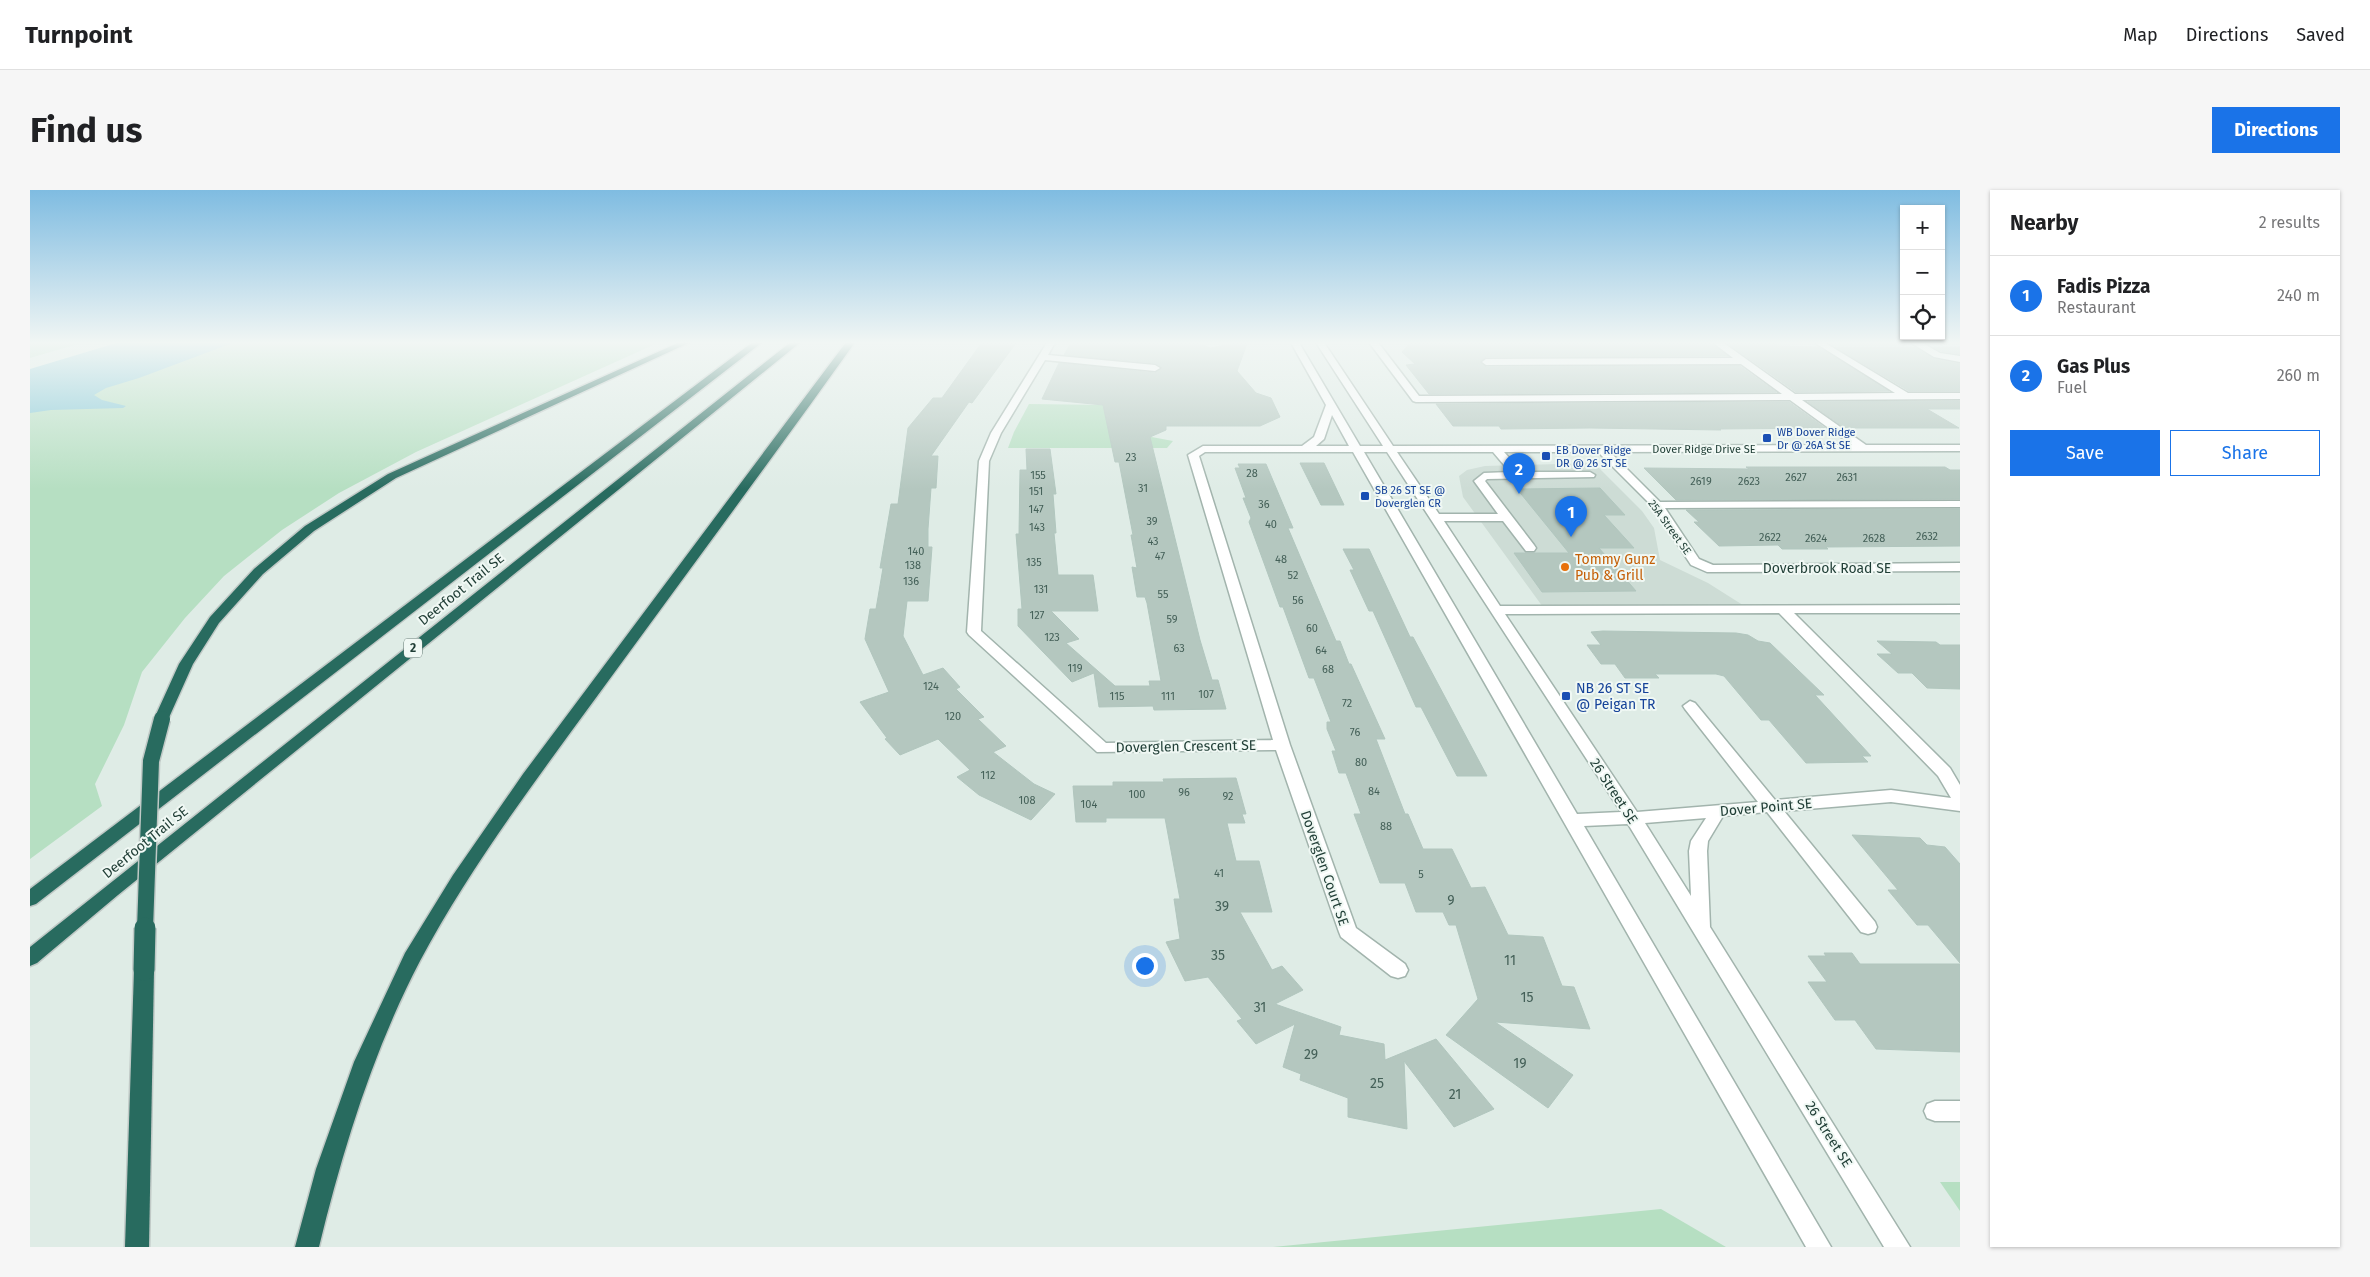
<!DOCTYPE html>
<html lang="en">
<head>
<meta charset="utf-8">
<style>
	body { margin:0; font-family:"Fira Sans",sans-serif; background:#f6f6f6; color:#202124 }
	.controls { position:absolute; right:15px; top:15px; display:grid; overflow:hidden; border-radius:0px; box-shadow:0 1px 4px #0004 }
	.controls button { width:45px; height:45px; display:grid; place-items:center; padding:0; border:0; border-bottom:1px solid #e0e0e0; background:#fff; color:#202124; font:25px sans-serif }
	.you { position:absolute; left:1114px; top:775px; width:18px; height:18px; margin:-12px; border:4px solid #fff; border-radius:50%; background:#1a73e8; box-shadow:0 0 0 8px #1a73e833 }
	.badge { display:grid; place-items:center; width:32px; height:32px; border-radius:50%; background:#1a73e8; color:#fff; font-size:16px; font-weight:700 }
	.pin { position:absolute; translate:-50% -41px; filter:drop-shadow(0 1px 2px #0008) }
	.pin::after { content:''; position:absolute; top:26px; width:18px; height:15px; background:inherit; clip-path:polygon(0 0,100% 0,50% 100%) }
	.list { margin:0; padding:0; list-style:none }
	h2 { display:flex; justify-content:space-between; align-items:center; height:65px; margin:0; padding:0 20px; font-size:21px }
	h2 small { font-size:16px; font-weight:400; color:#757577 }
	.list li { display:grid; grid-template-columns:32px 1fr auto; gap:15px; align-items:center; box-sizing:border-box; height:80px; padding:0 20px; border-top:1px solid #e0e0e0 }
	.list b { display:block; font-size:19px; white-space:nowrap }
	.list p { margin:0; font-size:16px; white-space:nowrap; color:#757577 }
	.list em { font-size:16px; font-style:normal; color:#757577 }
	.actions { display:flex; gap:10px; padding:15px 20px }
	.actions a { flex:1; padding:11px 0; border:1px solid #1a73e8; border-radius:0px; text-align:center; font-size:18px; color:#1a73e8 }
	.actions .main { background:#1a73e8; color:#fff }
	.icon { flex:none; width:28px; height:28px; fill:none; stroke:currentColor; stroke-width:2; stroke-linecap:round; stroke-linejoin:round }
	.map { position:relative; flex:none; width:1930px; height:1057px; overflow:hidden; border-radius:0px }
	header { display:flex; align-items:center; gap:30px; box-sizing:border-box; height:70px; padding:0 25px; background:#fff; border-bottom:1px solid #e0e0e0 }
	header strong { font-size:24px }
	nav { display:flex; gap:28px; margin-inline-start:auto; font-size:18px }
	.intro { display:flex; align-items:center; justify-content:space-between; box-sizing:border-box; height:120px; padding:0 30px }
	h1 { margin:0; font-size:35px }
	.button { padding:12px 22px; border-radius:0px; background:#1a73e8; color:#fff; font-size:18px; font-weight:700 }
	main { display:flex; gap:30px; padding:0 30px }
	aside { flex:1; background:#fff; border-radius:0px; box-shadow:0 1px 4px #0004 }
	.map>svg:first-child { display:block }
</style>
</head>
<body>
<header>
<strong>Turnpoint</strong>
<nav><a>Map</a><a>Directions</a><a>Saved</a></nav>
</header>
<div class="intro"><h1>Find us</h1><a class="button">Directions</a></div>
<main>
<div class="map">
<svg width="1930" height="1057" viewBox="0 0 1930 1057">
	<rect width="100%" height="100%" fill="#dfece6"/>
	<!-- built -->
	<polygon fill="#cddcd5" points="1564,273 1612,321 1624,338 1630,370 1678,393 1727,424 1518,424 1433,307 1429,286 1437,280 1455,276"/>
	<!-- green -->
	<g fill="#b6dfc2">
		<polygon points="0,151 58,151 0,168"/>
		<polygon points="194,151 632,151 386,262 309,303 252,340 194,386 155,428 112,482 94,535 65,594 72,616 0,669 0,215"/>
		<polygon points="1792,151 1868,151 1876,156 1800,156"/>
		<polygon points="999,214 1076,215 1111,245 1143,251 1137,258 978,258 984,242"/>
		<polygon points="1910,992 1930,992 1930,1021"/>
		<polygon points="1631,1019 1696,1057 1243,1057"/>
	</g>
	<!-- water -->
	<polygon fill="#82c7d6" points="93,151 208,151 109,188 76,198 64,205 72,210 96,216 93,218 21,220 0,223 0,179"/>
	<!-- building -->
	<g fill="#b4c7bf" stroke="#b1c6be">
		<polygon points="953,151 986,153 942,213 939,212 901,266 908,266 906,298 901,298 898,339 898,357 902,357 898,411 877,411 873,446 893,485 913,478 930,497 926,499 954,527 948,529 976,556 963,562 1004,594 1025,604 1001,630 949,605 927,587 940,580 908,549 870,565 855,549 857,548 830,512 859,502 835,449 840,419 846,419 853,378 850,378 861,314 868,314 878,238 903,208 912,208"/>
		<polygon points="1042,151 1164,151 1180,158 1218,151 1207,181 1226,203 1241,208 1250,227 1230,236 1136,236 1136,240 1120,247 1170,450 1182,490 1188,490 1196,519 1124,520 1123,516 1069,517 1064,483 1042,492 988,436 988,419 992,419 986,344 989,344 990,280 997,280 996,259 1020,259 1026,304 1023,304 1026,343 1024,343 1028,385 1063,385 1068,421 1021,421 1049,449 1036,453 1085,496 1120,496 1119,491 1131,491 1117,413 1115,407 1107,407 1102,377 1107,378 1101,345 1103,345 1089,272 1085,272 1073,215 1012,209 1029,173 1125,183 1132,177 1125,173 1034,165"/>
		<polygon points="1382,151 1680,153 1698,166 1456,167 1450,172 1456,177 1710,176 1746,202 1399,204 1376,175 1385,174 1372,162"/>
		<polygon points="1697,153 1744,153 1748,156 1788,157 1859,201 1766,202"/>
		<polygon points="1805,157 1884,157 1904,169 1930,174 1930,201 1879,201"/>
		<polygon points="1903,157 1930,157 1930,164 1911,161"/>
		<polygon points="1930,211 1930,219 1897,219 1929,238 1815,238 1778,212"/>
		<polygon points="1759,212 1795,238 1690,239 1691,240 1560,238 1471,239 1469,236 1423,236 1406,214"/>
		<polygon points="1270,273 1294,273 1314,315 1291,315"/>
		<polygon points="1208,274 1236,274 1263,338 1258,338 1306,451 1310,451 1319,474 1321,474 1355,549 1346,549 1375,624 1378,624 1393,659 1422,659 1441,698 1455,697 1478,745 1513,747 1532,796 1544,797 1560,839 1465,832 1543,885 1518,918 1416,845 1448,809 1426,735 1419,735 1413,722 1386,722 1375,693 1350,693 1324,624 1331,624 1316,583 1309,583 1302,561 1306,561 1297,539 1297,532 1301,532 1284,488 1279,488 1253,417 1250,417 1219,332 1221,328 1213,308 1216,308 1205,278 1210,278"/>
		<polygon points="1716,277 1915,277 1920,280 1930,280 1930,309 1646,310 1614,278 1719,279"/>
		<polygon points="1570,298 1595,325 1574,325 1604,358 1569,358 1606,401 1512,402 1484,363 1539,363 1487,299"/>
		<polygon points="1930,319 1930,356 1796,357 1798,359 1752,359 1748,355 1689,356 1664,332 1669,332 1656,320"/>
		<polygon points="1313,359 1339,359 1380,447 1383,447 1457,586 1427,586 1391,517 1386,517 1343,421 1339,421 1320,380 1324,380"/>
		<polygon points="1573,441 1706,443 1718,445 1728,451 1740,453 1794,505 1785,505 1841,566 1832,566 1838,572 1776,573 1739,530 1731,530 1694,486 1686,484 1625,484 1629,488 1595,488 1585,474 1571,474 1557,455 1571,455 1561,442"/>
		<polygon points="1847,451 1906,452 1910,455 1930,455 1930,499 1897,498 1882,483 1868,483 1847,464 1862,464"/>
		<polygon points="1206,588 1216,624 1212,624 1215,633 1197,633 1206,671 1229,671 1242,722 1210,722 1242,780 1252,776 1273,800 1245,814 1311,837 1309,845 1354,854 1355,870 1406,849 1464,919 1424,937 1374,871 1377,939 1318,927 1318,908 1270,890 1271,884 1253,877 1265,834 1226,854 1207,831 1212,829 1178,787 1155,791 1136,752 1150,749 1144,709 1150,709 1135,628 1076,628 1076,632 1046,632 1043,596 1083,596 1083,592 1134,592 1133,589"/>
		<polygon points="1822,645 1890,648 1897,655 1915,657 1930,674 1930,773 1898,735 1887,735 1858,700 1868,700"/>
		<polygon points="1794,763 1822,763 1830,774 1930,774 1930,862 1846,859 1825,830 1805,830 1778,792 1797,792 1778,766 1796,766"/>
	</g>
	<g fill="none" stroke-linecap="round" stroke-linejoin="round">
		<!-- minor casing -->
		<g stroke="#a2b4ad" stroke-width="3">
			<g id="minor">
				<path d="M1018,151h8l-8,14 107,10 5,3 -5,3 -110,-11 -44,73 -12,28 -8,170 125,112 167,-3 -85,-285 15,-9h99l12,-9 12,-32 -36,-64h8l62,105h23l-68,-105h8l70,105 459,-1 -62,-45 -374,2 -3,-1 -45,-60h9l42,55 363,-2 -41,-30 -255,1 -4,-3 4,-3 247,-1 -22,-17h10l74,53 100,-1 -83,-52h10l86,52h52v6l-158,1 64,45h94v6l-350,1 50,50 300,-1v6l-295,1 34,51 14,6 247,-2v8l-253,1 -16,-7 -38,-58 -55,-55h-94l18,20h68l5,3 -1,2 -107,2 -2,2 49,64 2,3 -2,3h-8l-23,-30h-59l56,85 460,-1v8h-166l156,155 10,17v26l-69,-9 -107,9 91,111 2,5 -2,5 -7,2 -7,-2 -94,-120 -44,4 -15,25 -1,10 3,76 200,320h-26l-256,-423 -44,2 247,421h-25l-453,-795h-148l-6,4 91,289 66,183 49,36 3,6 -3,6 -7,2 -7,-2 -50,-39 -2,-5 -63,-182 -179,2 -128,-117 -2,-3 12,-171 12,-28zM1302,225l17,31h-33l8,-7zM1334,262h23l234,360 -44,2zM1367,262h96l17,20 -26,1 -10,8 24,33h-59zM1749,423l159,163 13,22 -60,-8 -116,10 -80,-97 -5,-2 -7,5 2,3 73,93 -121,10 -132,-198zM1676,628l-15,23 -2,10 2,45 -46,-73z"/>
				<polygon points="1878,151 1889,151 1910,163 1930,166 1930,172 1904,167"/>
				<polygon points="1905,911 1930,911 1930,931 1905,931 1897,928 1894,921 1897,914"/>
			</g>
		</g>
		<!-- highway casing -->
		<g stroke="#c0c9c6" stroke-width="3">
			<g id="highway">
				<polygon points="652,151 663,151 366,288 284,341 233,384 189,433 163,474 137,532 127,532 124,529 149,474 180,427 224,379 275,336 358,284"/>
				<polygon points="724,151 734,151 6,714 0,716 0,699"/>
				<polygon points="762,151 772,151 88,705 7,773 0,776 0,757"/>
				<path d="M817,151h9c-85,119 -172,236 -258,354 -62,85 -128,172 -178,266 -47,90 -77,188 -101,286h-24l21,-78 38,-107 51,-109 48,-78 70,-101z"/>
				<polygon points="114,772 121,774 124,780 119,1057 95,1057 104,780 107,774"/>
			</g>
		</g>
		<!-- minor -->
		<use href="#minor" fill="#fff" fill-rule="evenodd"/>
		<!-- highway -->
		<use href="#highway" fill="#286b5f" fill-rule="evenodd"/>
		<!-- highway-bridge-far1 casing -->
		<g stroke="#c0c9c6" stroke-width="19" stroke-linecap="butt">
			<polyline id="highway-bridge-far1" points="115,739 121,571 132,529"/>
		</g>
		<!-- highway-bridge casing -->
		<g stroke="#c0c9c6" stroke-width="24" stroke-linecap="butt">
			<polyline id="highway-bridge" points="114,780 115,738"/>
		</g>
		<!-- highway-bridge-far1 -->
		<use href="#highway-bridge-far1" stroke="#286b5f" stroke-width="16"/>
		<!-- highway-bridge -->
		<use href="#highway-bridge" stroke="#286b5f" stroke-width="21"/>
	</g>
	<!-- sky -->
	<linearGradient id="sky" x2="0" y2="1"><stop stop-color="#7fbce1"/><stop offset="0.51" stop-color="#f1f6f4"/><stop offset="1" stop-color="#f1f6f4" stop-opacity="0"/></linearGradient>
	<rect width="1930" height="299" fill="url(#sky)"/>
	<!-- markers -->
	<g fill="#1a4fb4" stroke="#f0f8f4" stroke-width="2">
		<rect x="1732" y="243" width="10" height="10" rx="2.5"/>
		<rect x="1511" y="261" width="10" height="10" rx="2.5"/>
		<rect x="1330" y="301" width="10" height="10" rx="2.5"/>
		<rect x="1531" y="501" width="10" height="10" rx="2.5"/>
	</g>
	<circle fill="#e8710a" stroke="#f0f8f4" stroke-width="2" cx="1535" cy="377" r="5"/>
	<g text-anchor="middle" stroke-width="4" stroke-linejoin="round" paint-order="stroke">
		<!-- far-transit labels -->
		<g font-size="11" fill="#164399" stroke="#f0f8f4" text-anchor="start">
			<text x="1747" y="246">WB Dover Ridge<tspan x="1747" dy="13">Dr @ 26A St SE</tspan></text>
			<text x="1526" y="264">EB Dover Ridge<tspan x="1526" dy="13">DR @ 26 ST SE</tspan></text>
			<text x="1345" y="304">SB 26 ST SE @<tspan x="1345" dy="13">Doverglen CR</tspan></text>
		</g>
		<!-- far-street labels -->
		<g font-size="11" fill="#1f3d35" stroke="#f0f8f4">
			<text x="1674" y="263">Dover Ridge Drive SE</text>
			<text transform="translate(1640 337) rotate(54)" y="4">25A Street SE</text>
		</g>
		<!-- number labels -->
		<g font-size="11" fill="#446058">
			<text x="1101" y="271">23</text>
			<text x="1222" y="287">28</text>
			<text x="1008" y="289">155</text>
			<text x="1766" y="291">2627</text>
			<text x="1817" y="291">2631</text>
			<text x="1671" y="295">2619</text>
			<text x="1719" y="295">2623</text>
			<text x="1113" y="302">31</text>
			<text x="1006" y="305">151</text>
			<text x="1234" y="318">36</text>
			<text x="1006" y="323">147</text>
			<text x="1122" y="335">39</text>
			<text x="1241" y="338">40</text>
			<text x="1007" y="341">143</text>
			<text x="1897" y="350">2632</text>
			<text x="1740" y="351">2622</text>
			<text x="1786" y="352">2624</text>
			<text x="1844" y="352">2628</text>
			<text x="1123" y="355">43</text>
			<text x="886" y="365">140</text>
			<text x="1130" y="370">47</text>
			<text x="1251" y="373">48</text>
			<text x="1004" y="376">135</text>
			<text x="883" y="379">138</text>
			<text x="1263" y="389">52</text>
			<text x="881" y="395">136</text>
			<text x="1011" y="403">131</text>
			<text x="1133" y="408">55</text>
			<text x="1268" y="414">56</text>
			<text x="1007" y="429">127</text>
			<text x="1142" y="433">59</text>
			<text x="1282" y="442">60</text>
			<text x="1022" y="451">123</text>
			<text x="1149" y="462">63</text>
			<text x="1291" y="464">64</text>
			<text x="1045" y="482">119</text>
			<text x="1298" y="483">68</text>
			<text x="901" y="500">124</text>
			<text x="1176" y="508">107</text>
			<text x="1087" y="510">115</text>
			<text x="1138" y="510">111</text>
			<text x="1317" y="517">72</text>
			<text x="923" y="530">120</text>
			<text x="1325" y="546">76</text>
			<text x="1331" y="576">80</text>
			<text x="958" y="589">112</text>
			<text x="1344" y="605">84</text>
			<text x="1154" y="606">96</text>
			<text x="1107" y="608">100</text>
			<text x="1198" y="610">92</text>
			<text x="997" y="614">108</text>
			<text x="1059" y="618">104</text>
			<text x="1356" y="640">88</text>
			<text x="1189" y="687">41</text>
			<text x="1391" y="688">5</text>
		</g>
		<!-- shield labels -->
		<rect fill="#f0f8f4" stroke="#5e756e" stroke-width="1" x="374" y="448.5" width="18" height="19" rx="4"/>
		<g font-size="12" font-weight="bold" fill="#1f3d35">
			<text x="383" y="462">2</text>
		</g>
		<!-- food labels -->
		<g font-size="14" fill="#c56008" stroke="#f0f8f4" text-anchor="start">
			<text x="1545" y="374">Tommy Gunz<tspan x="1545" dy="16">Pub &amp; Grill</tspan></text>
		</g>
		<!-- street labels -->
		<g font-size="14" fill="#1f3d35" stroke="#f0f8f4">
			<text x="1797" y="383">Doverbrook Road SE</text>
			<text transform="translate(431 399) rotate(-39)" y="5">Deerfoot Trail SE</text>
			<text transform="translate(1156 556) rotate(-1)" y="5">Doverglen Crescent SE</text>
			<text transform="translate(1584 601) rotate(57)" y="5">26 Street SE</text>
			<text transform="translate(1736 617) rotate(-5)" y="5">Dover Point SE</text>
			<text transform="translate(115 652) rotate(-39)" y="5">Deerfoot Trail SE</text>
			<text transform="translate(1295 678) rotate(71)" y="5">Doverglen Court SE</text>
			<text transform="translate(1799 944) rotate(58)" y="5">26 Street SE</text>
		</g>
		<!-- transit labels -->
		<g font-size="14" fill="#164399" stroke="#f0f8f4" text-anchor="start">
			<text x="1546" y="503">NB 26 ST SE<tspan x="1546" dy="16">@ Peigan TR</tspan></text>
		</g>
		<!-- near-number labels -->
		<g font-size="14" fill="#446058">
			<text x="1421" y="715">9</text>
			<text x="1192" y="721">39</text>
			<text x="1188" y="770">35</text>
			<text x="1480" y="775">11</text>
			<text x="1497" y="812">15</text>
			<text x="1230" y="822">31</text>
			<text x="1281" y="869">29</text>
			<text x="1490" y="878">19</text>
			<text x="1347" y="898">25</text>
			<text x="1425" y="909">21</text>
		</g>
	</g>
</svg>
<div class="controls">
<button>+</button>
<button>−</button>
<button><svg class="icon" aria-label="locate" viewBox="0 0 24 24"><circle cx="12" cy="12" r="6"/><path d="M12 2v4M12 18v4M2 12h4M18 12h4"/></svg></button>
</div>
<div class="you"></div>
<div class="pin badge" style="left:1541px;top:347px">1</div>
<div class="pin badge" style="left:1489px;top:304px">2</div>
</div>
<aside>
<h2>Nearby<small>2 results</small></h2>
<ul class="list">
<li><span class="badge">1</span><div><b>Fadis Pizza</b><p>Restaurant</p></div><em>240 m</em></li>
<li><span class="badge">2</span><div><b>Gas Plus</b><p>Fuel</p></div><em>260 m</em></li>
</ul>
<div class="actions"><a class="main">Save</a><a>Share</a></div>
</aside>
</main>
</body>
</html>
